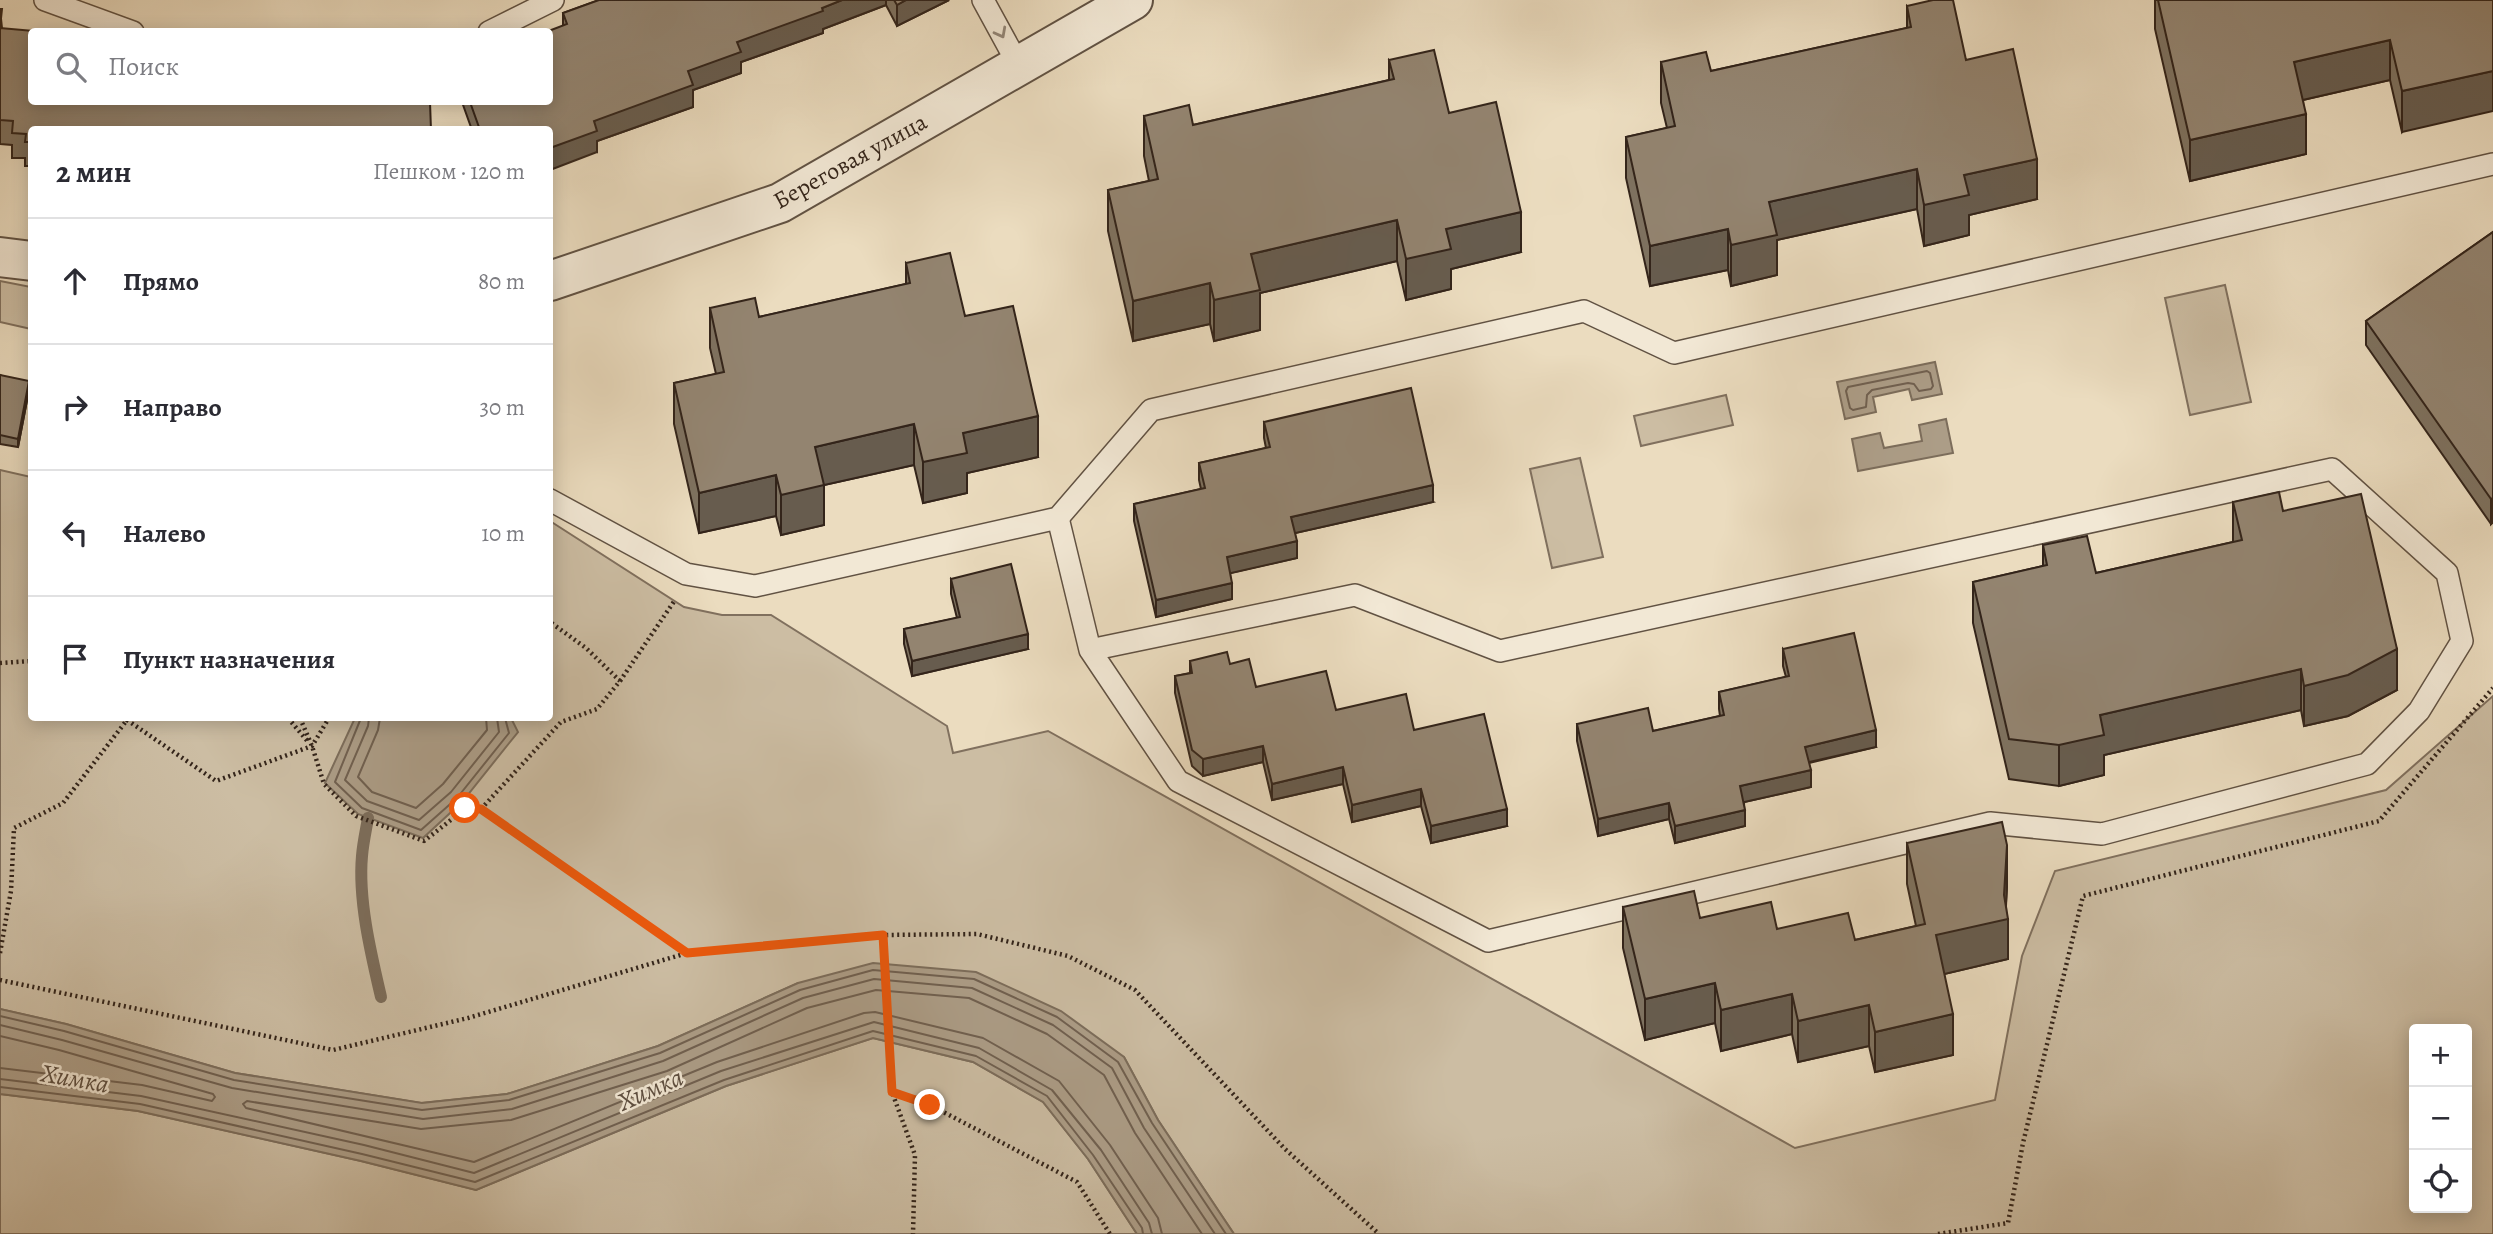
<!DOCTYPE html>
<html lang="ru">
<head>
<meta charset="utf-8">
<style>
	body { margin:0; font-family:Alegreya,serif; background:#f2f2f3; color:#2b2b33 }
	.controls { position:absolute; right:21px; bottom:21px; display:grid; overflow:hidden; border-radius:7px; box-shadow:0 4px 18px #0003 }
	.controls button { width:63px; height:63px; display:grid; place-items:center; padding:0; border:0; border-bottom:2px solid #e1e1e2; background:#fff; color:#2b2b33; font:35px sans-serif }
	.stop { position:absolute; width:21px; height:21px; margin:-16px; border:5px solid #ea580c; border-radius:50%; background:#fff }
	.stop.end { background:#ea580c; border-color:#fff; box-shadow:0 2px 7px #0008 }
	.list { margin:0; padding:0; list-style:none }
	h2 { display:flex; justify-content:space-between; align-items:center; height:91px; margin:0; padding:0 28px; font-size:30px }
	h2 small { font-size:23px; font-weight:400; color:#7c7c81 }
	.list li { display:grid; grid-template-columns:46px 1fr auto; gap:21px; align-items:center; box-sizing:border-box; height:126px; padding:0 28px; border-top:2px solid #e1e1e2 }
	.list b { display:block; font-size:26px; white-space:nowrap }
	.list em { font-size:23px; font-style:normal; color:#7c7c81 }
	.icon { flex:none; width:38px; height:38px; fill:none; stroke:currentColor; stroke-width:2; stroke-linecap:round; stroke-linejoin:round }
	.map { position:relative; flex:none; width:2493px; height:1234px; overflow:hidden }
	.search { position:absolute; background:#fff; box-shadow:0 4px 18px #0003; left:28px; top:28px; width:525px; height:77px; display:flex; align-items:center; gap:18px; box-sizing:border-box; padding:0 24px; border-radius:7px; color:#7c7c81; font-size:26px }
	.panel { position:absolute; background:#fff; box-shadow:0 4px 18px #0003; left:28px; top:126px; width:525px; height:595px; border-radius:7px }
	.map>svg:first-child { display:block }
</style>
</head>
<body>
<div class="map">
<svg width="2493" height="1234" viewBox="0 0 2493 1234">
	<rect width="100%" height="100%" fill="#ebdcbf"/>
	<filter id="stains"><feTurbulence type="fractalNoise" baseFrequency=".00286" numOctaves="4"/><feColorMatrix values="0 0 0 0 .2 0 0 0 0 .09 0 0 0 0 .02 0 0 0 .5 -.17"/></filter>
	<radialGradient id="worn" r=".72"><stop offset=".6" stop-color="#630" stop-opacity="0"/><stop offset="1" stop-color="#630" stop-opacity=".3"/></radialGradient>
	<!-- green -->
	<g fill="#ccbda3" stroke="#80705e" stroke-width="2" fill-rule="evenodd">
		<polygon points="0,281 31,287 31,329 0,322"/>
		<polygon points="2225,285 2251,402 2190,415 2165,298"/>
		<polygon points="1726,395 1733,425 1641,446 1634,416"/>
		<polygon points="1580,458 1603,557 1552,568 1530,469"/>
		<path d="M0,470l31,7 1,241h518v-197l134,86 38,8h49l176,111 6,27 95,-22 747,417 200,-48 27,-144 33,-85 331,-81 107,-94v538h-1259l-76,-114 -34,-63 -326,-74 -140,63 -151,48 -86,9 -186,-30 -169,-49 -66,-15zM2414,1029h53v179h-53z"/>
		<polygon points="873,1038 973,1062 1043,1102 1088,1159 1137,1234 0,1234 0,1094 138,1111 361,1161 476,1190 726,1086"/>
	</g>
	<!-- water -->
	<g fill="#ac9d87" stroke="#7c6d5b" stroke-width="2">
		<polygon points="1935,362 1942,394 1912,400 1909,389 1873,397 1876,412 1845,419 1837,382"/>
		<polygon points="1946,419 1953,453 1858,471 1852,439 1880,433 1884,448 1922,441 1919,425"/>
		<polygon points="355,718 511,718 518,732 462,802 423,838 358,814 325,783"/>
		<polygon points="873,963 976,972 1061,1011 1124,1057 1158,1120 1234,1234 1137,1234 1088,1159 1043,1102 973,1062 873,1038 726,1086 476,1190 361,1161 138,1111 0,1094 0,1009 66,1024 235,1073 422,1103 507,1094 658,1046 798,983"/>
	</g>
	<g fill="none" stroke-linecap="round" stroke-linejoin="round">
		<!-- shore -->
		<g stroke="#706050" stroke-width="2">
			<polygon points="1927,371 1930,373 1933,386 1931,389 1919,391 1914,384 1908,383 1872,390 1867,395 1866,407 1853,410 1850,408 1846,391 1848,387"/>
			<polyline points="361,718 335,782 362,808 421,830 457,798 509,733 505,718"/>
			<polyline points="369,718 368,726 345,780 367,801 419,820 451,792 499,732 497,718"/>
			<polyline points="380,718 378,730 358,777 372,792 416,808 443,784 487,730 486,718"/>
			<polyline points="0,1016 64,1031 234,1080 422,1110 509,1100 660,1053 800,990 873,970 974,979 1057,1017 1118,1062 1152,1123 1226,1234"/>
			<polyline points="0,1025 62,1040 232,1088 423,1119 512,1109 663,1061 803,998 874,979 972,988 1053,1025 1112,1068 1144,1128 1215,1234"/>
			<polyline points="0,1036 59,1050 213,1094 215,1097 212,1101 142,1085 0,1068"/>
			<polyline points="0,1079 141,1096 364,1145 474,1173 721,1071 874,1022 979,1048 1052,1090 1101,1150 1149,1223 1152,1234"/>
			<polyline points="0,1087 140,1104 362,1154 475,1182 724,1080 873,1031 976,1056 1047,1096 1093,1155 1142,1228 1143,1234"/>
			<polyline points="1162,1234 1158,1218 1110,1145 1059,1081 983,1038 875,1012 864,1013 717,1062 474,1162 246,1108 243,1104 247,1101 421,1129 511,1120 667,1071 807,1008 876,990 969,998 1047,1034 1104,1075 1135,1133 1202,1234"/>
		</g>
		<!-- stream -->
		<path stroke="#7c6d5b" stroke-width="12" d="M368,818c-2,12 -5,25 -6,38 -4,44 9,98 19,141"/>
		<!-- lane casing -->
		<g stroke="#615243" stroke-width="24">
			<g id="lane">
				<polyline points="45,0 133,32"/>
				<polyline points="983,0 1019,66"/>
				<polyline points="489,32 553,0"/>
				<polyline points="550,500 686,574 755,586 1058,518 1151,410 1584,311 1674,353 2493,164"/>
				<polyline points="1058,518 1090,650 1178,781 1488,941 1990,823 2102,834 2367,764 2419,711 2462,641 2447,573 2332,469 1500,651 1355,595 1090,650"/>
			</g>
		</g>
		<!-- street casing -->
		<g stroke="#615243" stroke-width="42">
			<g id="street">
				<polyline points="0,257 32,261"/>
				<polyline points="550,281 780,203 1133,0"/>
			</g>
		</g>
		<!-- path -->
		<g stroke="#33241a" stroke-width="4.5" stroke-dasharray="2 3.5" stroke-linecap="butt">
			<polyline points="0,663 32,661"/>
			<polyline points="620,681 675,600"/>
			<polyline points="288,718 309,743"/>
			<polyline points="300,718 312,746 324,784 356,816 424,841 465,809 481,809 686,953"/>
			<polyline points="127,720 216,781 312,746 329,718"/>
			<polyline points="481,809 561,722 597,709 620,681 586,648 550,622"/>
			<polyline points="883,935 892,1092 915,1155 913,1234"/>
			<polyline points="0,953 11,891 14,828 63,803 127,720 124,718"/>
			<polyline points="0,980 333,1050 468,1018 687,953 883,935 977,934 1068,956 1135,990 1285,1149 1379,1234"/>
			<polyline points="893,1093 930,1105 1077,1182 1110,1234"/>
			<polyline points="1938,1234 2008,1223 2023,1143 2083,896 2379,821 2493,688"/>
		</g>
		<!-- lane -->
		<use href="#lane" stroke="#f2e8d5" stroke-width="21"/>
		<!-- street -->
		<use href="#street" stroke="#f2e8d5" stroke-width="38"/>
	</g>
	<!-- wall -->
	<g fill="#7e7260" stroke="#33241a" stroke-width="2">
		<polygon points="599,0 949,0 897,26 886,5 823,29 823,33 741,62 741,73 693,90 693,107 597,141 597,152 550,130 472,130 462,102 550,102 563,25 563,13"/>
		<polygon points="2155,0 2493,0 2402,132 2390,80 2303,100 2306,154 2190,181 2155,29"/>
		<polygon points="1907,6 1966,60 2037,199 1969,215 1969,235 1924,246 1917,209 1777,240 1777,275 1731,286 1728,270 1650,286 1626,178 1626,137 1667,128 1661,103 1661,62 1711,71 1907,28"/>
		<polygon points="0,9 2,28 32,130 32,166 25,166 25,158 12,158 12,145 0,144"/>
		<polygon points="1389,60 1449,113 1521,252 1451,269 1451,289 1406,300 1397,261 1260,293 1260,330 1214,341 1210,324 1133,341 1108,231 1108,190 1149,181 1144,156 1144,116 1193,125 1389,80"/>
		<polygon points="2493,232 2493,522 2491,524 2366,345 2366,321"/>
		<polygon points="906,263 965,316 1038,457 967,473 967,493 923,503 914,465 824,485 824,525 781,535 776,516 699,533 674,424 674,383 716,374 710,348 710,308 759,317 906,284"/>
		<polygon points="0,375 29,390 18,447 0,444"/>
		<polygon points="1264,422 1433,502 1295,533 1297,558 1230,573 1232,599 1156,617 1134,521 1134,504 1201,489 1199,480 1199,463 1266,448 1264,438"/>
		<polygon points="2233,502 2283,511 2397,690 2348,716 2304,726 2301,710 2104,755 2104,775 2059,786 2009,779 1973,623 1973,582 2043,566 2043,545 2096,573 2233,542"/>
		<polygon points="951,579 1028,649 912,676 904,644 904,629 957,618 951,594"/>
		<polygon points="1783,649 1876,747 1809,763 1811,787 1744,802 1745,826 1675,843 1669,819 1598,836 1577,741 1577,724 1653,731 1720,716 1719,709 1719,692 1786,677 1783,666"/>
		<polygon points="1190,661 1230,664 1256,687 1336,710 1414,730 1507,826 1431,843 1421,806 1352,822 1343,784 1272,800 1263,762 1203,776 1192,766 1175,693 1175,676 1190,673"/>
		<polygon points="1907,843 2007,886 2006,906 2008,959 1944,974 1953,1055 1875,1072 1869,1046 1798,1062 1792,1034 1721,1051 1715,1023 1645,1040 1623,948 1623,907 1855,940 1916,926 1907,884"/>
	</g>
	<!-- shaded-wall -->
	<g fill="#675c4e" stroke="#33241a" stroke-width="2">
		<polygon points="842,0 886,0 886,5 823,29 823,33 741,62 741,73 693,90 693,107 597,141 597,152 550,170 550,148 594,121 688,71 737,42"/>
		<polygon points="906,0 949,0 897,26 897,5"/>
		<polygon points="2390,40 2390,80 2294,102 2294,62"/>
		<polygon points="2493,71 2493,111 2402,132 2402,91"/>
		<polygon points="2306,114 2306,154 2190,181 2190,140"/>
		<polygon points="2037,159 2037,199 1969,215 1969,235 1924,246 1924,205 1964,175"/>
		<polygon points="1917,169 1917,209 1777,240 1777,275 1731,286 1731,245 1769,202"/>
		<polygon points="1521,212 1521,252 1451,269 1451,289 1406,300 1406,259 1446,229"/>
		<polygon points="1397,220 1397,261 1260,293 1260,330 1214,341 1214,300 1251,254"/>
		<polygon points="1728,229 1728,270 1650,286 1650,246"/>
		<polygon points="1210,283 1210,324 1133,341 1133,301"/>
		<polygon points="29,381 29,390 18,447 18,439"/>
		<polygon points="1038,416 1038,457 967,473 967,493 923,503 923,462 963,433"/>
		<polygon points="914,424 914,465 824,485 824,525 781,535 781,495 815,447"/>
		<polygon points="776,475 776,516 699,533 699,493"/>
		<polygon points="1433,485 1433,502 1291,534 1291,517"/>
		<polygon points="2493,498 2493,522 2491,524 2491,499"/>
		<polygon points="1297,541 1297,558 1227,574 1227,557"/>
		<polygon points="1232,583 1232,599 1156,617 1156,600"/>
		<polygon points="1028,634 1028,649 912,676 912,661"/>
		<polygon points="2397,649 2397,690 2348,716 2304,726 2304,686"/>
		<polygon points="2301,669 2301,710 2104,755 2104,775 2059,786 2059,745 2100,715"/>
		<polygon points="1876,730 1876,747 1805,763 1805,747"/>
		<polygon points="1263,746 1263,762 1203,776 1203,759"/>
		<polygon points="1343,767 1343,784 1272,800 1272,784"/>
		<polygon points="1811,770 1811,787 1740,803 1740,786"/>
		<polygon points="1421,789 1421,806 1352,822 1352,805"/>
		<polygon points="1669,803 1669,819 1598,836 1598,819"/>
		<polygon points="1507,809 1507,826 1431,843 1431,826"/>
		<polygon points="1745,810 1745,826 1675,843 1675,826"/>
		<polygon points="2007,845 2007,886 2005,919 2008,919 2008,959 1936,976 1936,935 2004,895"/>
		<polygon points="1715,983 1715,1023 1645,1040 1645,999"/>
		<polygon points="1792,994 1792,1034 1721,1051 1721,1010"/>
		<polygon points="1869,1005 1869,1046 1798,1062 1798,1021"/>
		<polygon points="1953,1014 1953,1055 1875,1072 1875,1032"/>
	</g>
	<!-- building -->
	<g fill="#938470" stroke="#33241a" stroke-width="2">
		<polygon points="599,0 842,0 822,8 823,11 737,42 741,52 688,71 693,85 594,121 597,131 550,148 550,130 480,130 470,102 550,102 550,32 546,32 567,24 563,13"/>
		<polygon points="894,0 906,0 897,5"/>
		<polygon points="1933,0 1953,0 1966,60 2013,49 2037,159 1964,175 1969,195 1924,205 1917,169 1769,202 1777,235 1731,245 1728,229 1650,246 1626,137 1675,126 1661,62 1706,52 1711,71 1911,27 1907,6"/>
		<polygon points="2158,0 2493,0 2493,71 2402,91 2390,40 2294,62 2306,114 2190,140"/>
		<polygon points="0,9 2,9 0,28 45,32 32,32 32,102 430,102 431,130 32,130 32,142 25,142 26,134 12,133 13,121 0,120"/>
		<polygon points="1434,50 1449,113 1496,102 1521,212 1446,229 1451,249 1406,259 1397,220 1251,254 1260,290 1214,300 1210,283 1133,301 1108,190 1158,179 1144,116 1189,105 1193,125 1394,79 1389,60"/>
		<polygon points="2493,232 2493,498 2491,499 2366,321"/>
		<polygon points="950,253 965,316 1013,306 1038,416 963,433 967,453 923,462 914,424 815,447 824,485 781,495 776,475 699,493 674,383 724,372 710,308 755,298 759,317 910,283 906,263"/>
		<polygon points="0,375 29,381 18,439 0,435"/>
		<polygon points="1411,388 1433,485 1291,517 1297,541 1227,557 1232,583 1156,600 1134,504 1205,488 1199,463 1270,447 1264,422"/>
		<polygon points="2279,492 2283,511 2361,494 2397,649 2348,675 2304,686 2301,669 2100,715 2104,735 2059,745 2009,739 1973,582 2047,565 2043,545 2087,536 2096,573 2242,540 2233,502"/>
		<polygon points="1011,564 1028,634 912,661 904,629 960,617 951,579"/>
		<polygon points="1854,633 1876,730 1805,747 1811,770 1740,786 1745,810 1675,826 1669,803 1598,819 1577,724 1648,708 1653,731 1724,715 1719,692 1789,676 1783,649"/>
		<polygon points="1227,652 1230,664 1249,659 1256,687 1326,671 1336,710 1406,694 1414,730 1484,714 1507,809 1431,826 1421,789 1352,805 1343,767 1272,784 1263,746 1203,759 1192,750 1175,676 1192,673 1190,661"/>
		<polygon points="2002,822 2007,845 2004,895 2008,919 1936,935 1953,1014 1875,1032 1869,1005 1798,1021 1792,994 1721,1010 1715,983 1645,999 1623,907 1694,891 1700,918 1771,902 1777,929 1848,913 1855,940 1925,924 1907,843"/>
	</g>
	<!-- one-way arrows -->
	<defs><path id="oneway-chevron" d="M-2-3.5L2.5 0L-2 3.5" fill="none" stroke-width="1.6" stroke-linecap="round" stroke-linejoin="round" transform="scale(1.75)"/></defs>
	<use stroke="#928678" href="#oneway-chevron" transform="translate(1001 33) rotate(62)"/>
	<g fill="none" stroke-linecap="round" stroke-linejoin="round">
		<!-- route -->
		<polyline stroke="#ea580c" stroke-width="9" points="465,808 481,809 687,953 883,935 892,1092 930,1105"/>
	</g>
	<g text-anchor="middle" stroke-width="5" stroke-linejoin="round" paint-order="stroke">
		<!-- street labels -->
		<g font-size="24" fill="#33241a" stroke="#f2e8d5">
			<text transform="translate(850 161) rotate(-29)" y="8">Береговая улица</text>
		</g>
		<!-- water labels -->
		<g font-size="26" font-style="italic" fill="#5d4e40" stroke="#f2e8d5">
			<text transform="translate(75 1078) rotate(10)" y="9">Химка</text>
			<text transform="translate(650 1089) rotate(-24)" y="9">Химка</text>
		</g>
	</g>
	<rect width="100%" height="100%" filter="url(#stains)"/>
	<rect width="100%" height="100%" fill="url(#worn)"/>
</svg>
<div class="controls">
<button>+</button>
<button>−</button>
<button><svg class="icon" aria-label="locate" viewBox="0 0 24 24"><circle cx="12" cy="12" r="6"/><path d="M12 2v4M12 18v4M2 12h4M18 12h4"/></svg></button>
</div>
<div class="stop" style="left:465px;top:808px"></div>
<div class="stop end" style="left:930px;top:1105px"></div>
<div class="search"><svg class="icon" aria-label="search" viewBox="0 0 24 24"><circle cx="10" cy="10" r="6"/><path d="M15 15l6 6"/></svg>Поиск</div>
<section class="panel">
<h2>2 мин<small>Пешком · 120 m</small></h2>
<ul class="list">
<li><svg class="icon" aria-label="ahead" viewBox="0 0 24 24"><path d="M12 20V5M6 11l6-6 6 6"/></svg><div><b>Прямо</b></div><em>80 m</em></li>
<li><svg class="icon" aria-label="right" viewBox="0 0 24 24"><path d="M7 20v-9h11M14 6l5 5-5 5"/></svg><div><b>Направо</b></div><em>30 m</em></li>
<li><svg class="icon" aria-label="left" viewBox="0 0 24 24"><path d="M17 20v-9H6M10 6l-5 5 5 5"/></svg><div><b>Налево</b></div><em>10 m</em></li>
<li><svg class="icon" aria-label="arrive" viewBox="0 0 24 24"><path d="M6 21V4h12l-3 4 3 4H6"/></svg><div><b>Пункт назначения</b></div></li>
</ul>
</section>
</div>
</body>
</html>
